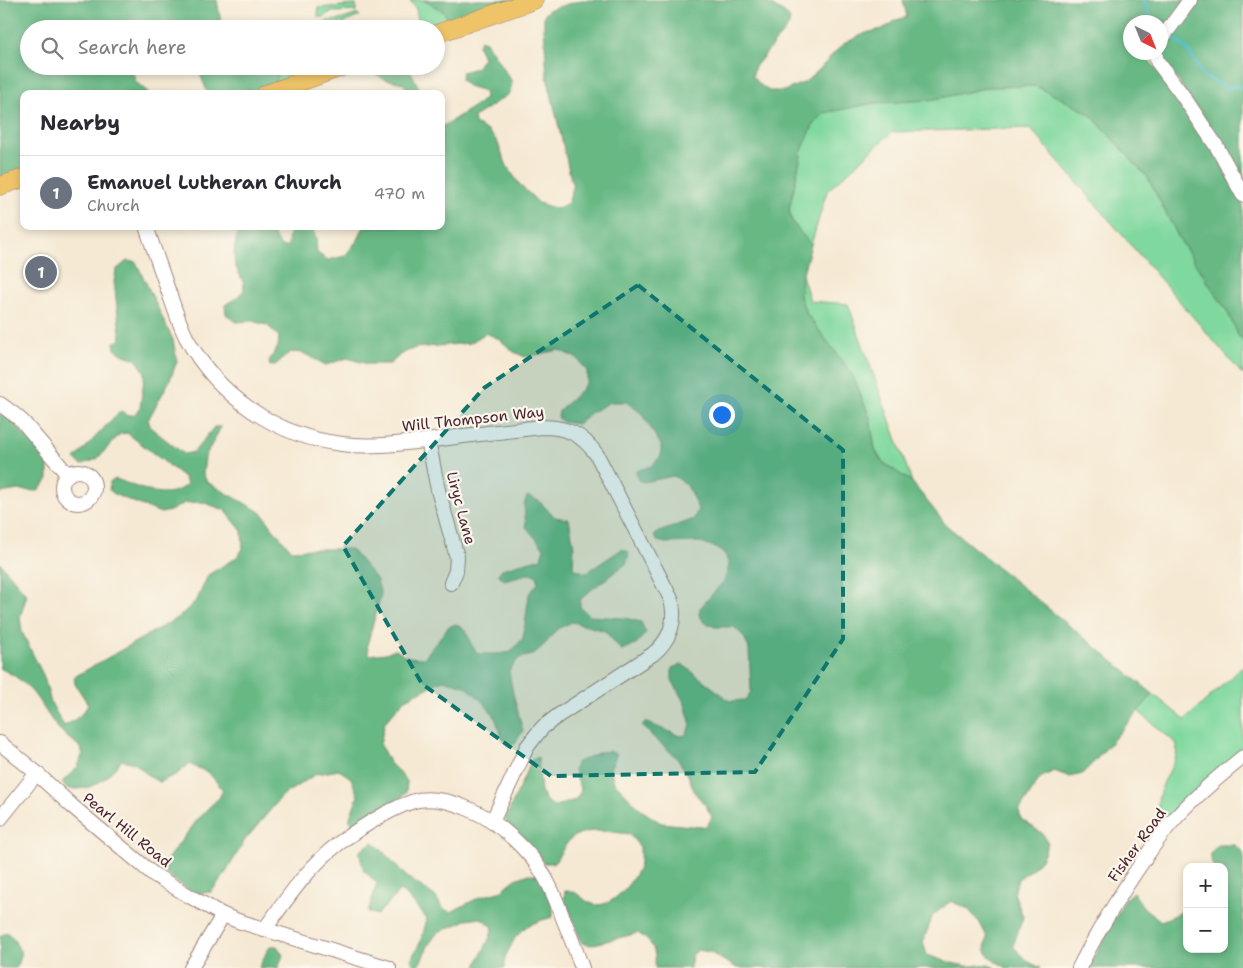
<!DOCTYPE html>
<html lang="en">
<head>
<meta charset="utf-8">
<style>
	body { margin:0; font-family:"Shantell Sans",sans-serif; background:#f7f7f7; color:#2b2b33 }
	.controls { position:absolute; right:15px; bottom:15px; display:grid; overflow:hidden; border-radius:10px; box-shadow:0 2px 8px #0003 }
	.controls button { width:45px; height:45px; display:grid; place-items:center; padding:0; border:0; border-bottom:1px solid #e1e1e2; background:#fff; color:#2b2b33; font:25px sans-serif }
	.compass { position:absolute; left:1123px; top:15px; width:45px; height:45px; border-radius:50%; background:#fff; box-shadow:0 2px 8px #0003; rotate:137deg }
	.you { position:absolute; left:721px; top:414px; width:18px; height:18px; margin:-12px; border:4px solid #fff; border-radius:50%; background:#1a73e8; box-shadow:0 0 0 8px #1a73e833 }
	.badge { display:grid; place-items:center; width:32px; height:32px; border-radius:50%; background:#1f6fb2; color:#fff; font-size:16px; font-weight:700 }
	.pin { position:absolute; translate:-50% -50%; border:2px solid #fff; box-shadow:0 1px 5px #0006 }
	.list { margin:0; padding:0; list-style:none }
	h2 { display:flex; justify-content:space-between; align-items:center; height:65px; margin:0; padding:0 20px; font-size:21px }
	h2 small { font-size:16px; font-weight:400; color:#7c7c81 }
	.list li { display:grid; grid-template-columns:32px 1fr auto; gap:15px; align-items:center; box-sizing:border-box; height:75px; padding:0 20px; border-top:1px solid #e1e1e2 }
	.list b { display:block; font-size:19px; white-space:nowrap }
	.list p { margin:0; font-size:16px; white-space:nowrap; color:#7c7c81 }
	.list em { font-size:16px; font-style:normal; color:#7c7c81 }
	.icon { flex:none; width:28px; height:28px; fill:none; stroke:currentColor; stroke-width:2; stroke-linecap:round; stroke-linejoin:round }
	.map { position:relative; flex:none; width:1243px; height:968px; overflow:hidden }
	.search { position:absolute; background:#fff; box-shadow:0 2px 8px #0003; left:20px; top:20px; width:425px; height:55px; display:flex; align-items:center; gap:12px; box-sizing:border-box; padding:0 18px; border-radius:28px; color:#7c7c81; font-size:19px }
	.panel { position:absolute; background:#fff; box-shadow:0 2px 8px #0003; left:20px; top:90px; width:425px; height:140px; border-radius:10px }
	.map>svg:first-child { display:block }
</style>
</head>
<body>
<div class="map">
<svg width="1243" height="968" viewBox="0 0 1243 968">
	<rect width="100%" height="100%" fill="#fbf7ec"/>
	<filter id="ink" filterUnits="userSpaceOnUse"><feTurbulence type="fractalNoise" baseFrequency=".02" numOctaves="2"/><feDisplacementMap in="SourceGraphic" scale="10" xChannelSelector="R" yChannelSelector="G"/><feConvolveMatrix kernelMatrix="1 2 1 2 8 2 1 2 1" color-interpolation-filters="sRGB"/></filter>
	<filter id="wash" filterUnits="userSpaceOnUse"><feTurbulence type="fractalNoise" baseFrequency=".0096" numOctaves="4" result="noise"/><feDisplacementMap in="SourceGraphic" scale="20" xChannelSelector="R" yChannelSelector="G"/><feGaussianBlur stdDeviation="1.12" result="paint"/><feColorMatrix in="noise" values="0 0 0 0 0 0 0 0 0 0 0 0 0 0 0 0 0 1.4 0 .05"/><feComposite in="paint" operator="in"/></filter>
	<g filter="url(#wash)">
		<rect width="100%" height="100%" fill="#f5e9d3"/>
		<!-- green -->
		<g fill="#7fd89d" stroke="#647c64">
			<polygon points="410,0 423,0 442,10 447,17 453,21 430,29 421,29 419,26 416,9"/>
			<polygon points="356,5 356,11 331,12 322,17 318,17 318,8"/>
			<polygon points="358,14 360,16 334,27 327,26 326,21 340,20"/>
			<polygon points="275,66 321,66 275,83"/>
			<polygon points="1036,86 1064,100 1090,114 1148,178 1180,240 1227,311 1239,337 1243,339 1243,375 1030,128 892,132 827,191 811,245 792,222 789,210 802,150 814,123 824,113 874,103 931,100 989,87"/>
			<polygon points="802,275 810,301 848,304 912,482 882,462 875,450 870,418 852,374 806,313 800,296"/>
			<path d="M1243,666v87l-69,61 -10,4c-17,-16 7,-45 12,-62 1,-4 1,-8 1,-12l-39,-33 15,-17 32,26z"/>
		</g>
		<!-- forest -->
		<g fill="#67b884" stroke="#586c58">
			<polygon points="0,0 217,0 222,29 29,29 29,66 138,66 132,70 136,82 150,94 24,94 24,168 0,177"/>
			<polygon points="423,0 519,0 453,21 447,17 442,10"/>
			<path d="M581,0h181l21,12 7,6 -1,7 -35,43 -1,8 6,8 10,7h15l21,-9 13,-11 17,-19 10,-9 21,-10 16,-4 8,-4 6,-5 11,-3 -4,-17h282l-24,32 -1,-10h-30v30l12,1 13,14 64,93 24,45v134l-4,-2 -12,-26 -47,-71 -32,-62 -58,-64 -26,-14 -28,-14 -47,1 -58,13 -57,3 -50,10 -10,10 -12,27 -13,60 3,12 19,23 -9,31 -2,20 6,17 46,61 18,44 5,32 7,12 30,20 34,43 207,169 -59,68 -12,12 -12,3 -16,-6 -14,7 -21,33 2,8 22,15 5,9 -6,15 -11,12 -13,9 -4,14 9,24 -10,29 14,15 14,7h-34l-17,-10 -5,-9 2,-12 -7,-14 -12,-14 -17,-8 -18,14 -10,27 4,13c14,5 25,9 40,11 11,1 17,-5 28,2h-258l-28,-16 -11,-2 -6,5 -2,13h-35c1,-18 -1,-24 -17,-35l-48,12 -8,-2 -18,-44 1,-8c14,-1 17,10 28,13 19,6 40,-23 46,-37 2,-6 1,-14 1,-20l-11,-13c-18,-2 -40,-7 -56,3 -6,4 -14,19 -19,26h-10l-37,-37 -1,-8 25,-57 4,-3 3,-1 3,35 5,9 8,5 13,-3 9,-4 5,-8 -7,-21 2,-7 24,-11 9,-1 8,3 -7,14 4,14 27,28 20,13 40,4 6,-1 5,-9 -6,-11 -11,-13 -7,-18 -12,-18 -24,-21 -10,-11 3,-3 35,14 6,-1 5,-10 -6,-21 -13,-24v-12l10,-4 48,37 15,-1 6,-8 -2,-43 -5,-12 -10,-10h-19l-11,-5 -5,-7 1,-7 24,-27 5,-15 -4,-12 -13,-8 -13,-4 -34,1 -8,-2 -3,-5 5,-4 35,-13 4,-10 -11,-24 -13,-9 -30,6 -6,-2 -2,-9 15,-5 10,-10v-11l-20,-32 -15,-11h-16l-18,10 -15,12 -15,-2 -4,-5 1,-6 23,-22 5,-8v-10l-9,-12 -19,-9 -34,7 -11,-5 -15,-13 -13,-6 -16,10 -55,5 -14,6 -11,10h-22l-21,-6 -21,7 -23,-12 -12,-1 -16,13 -5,1 -1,-5 9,-14 1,-10 -12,-12 -15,-4 -17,1 -9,-8 -1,-9 11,-7 8,-8c0,-13 -4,-12 -8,-23 -5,-12 1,-28 3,-41h31l3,8 8,13h7l1,-21h22l5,12 1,15 11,7 17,-4 14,-18 5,-12h77v-100l4,-1 33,-21 7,-6 -1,-7 -16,-5 -7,-6 1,-8 14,-4 7,-10 -5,-13 2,-5 6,2 26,40 -2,11 -36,24 1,7 13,7 9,10 10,25 13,19 19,18 17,6 12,-6 5,-15 -26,-112 -3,-49v-12l4,-5z"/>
			<polygon points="1200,0 1243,0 1243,182 1164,59 1163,54 1164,49"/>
			<polygon points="197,66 275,66 278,74 275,83 240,94 208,94"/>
			<polygon points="379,66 408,66 422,94 410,94 403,83 384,79 376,74"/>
			<path d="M127,261l9,1 37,78 4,21 -7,19 -22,40 3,8 33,26 10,-2 20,-25h7l-16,30 -2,17 4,8 55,31 10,14 19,23 20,-1h40l26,31 4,15 -14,50 2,10 17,-2 9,-4 12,8 17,1 24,-31 8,-3 10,7 5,13 7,10h19l14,-2 12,-14 6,-44 9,-11 -1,-8 -10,-1 -23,6 -6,-6 4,-5 39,-11 3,-10 -18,-21 -2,-22 3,-9 12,5 16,16 14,2 5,28 -1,21 13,5 36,-24 7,3 -2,11 -36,27 -11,10v7l10,9 35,2 16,4 5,11 -11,12 -14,5 -16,-19 -33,-9 -15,7 -10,13 -14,13 -14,3 -10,13 4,22 10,38 -8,12 -6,3 -5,-4 -10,-27 -16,-18 -13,-11 -22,-6 -39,20 -19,22 -5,22 9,18 18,19 -1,12 -8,7 -39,23h-6l-3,-2v-4l8,-21 -7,-18 -12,-8 -23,4 -33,21 -38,45 -23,39 -11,13 -17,2 -28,-20 -2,-11 38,-49 17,-16 4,-8 -14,-17 -20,-9 -12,10 -17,8 -10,-5 -15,-14 -13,-3c-18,20 -26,30 -54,29l-6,-7 16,-15 5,-14c-6,-12 -10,-10 -19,-19 -17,-15 -25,-40 -44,-54 -6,-5 -13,-8 -20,-12v-105l27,32 -7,22 2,15 22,45 7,26 13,23c10,-5 20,-12 24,-22l-13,-20 -1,-7 105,-60 18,-17 11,-25 29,-18 6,-8 -1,-18 -17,-21 -23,-8 -17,1 -15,8 -9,2 -45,-18 -7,-5 1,-8 6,-3c22,8 51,24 71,5l-3,-7 -57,-44 -7,1 -23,25 -16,6 -6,-6 42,-45 4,-3 6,4h7l6,-7 5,-36 -9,-13 -12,-4 -9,-6 -1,-7 7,-2 -7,-58 2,-12z"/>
			<polygon points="0,414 11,420 38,450 48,466 48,479 38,491 18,490 0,493"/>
			<path d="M374,842l34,36 27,18 8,13 8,3 29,-15 19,-5 17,-13 13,-5 10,1 14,33v9l-11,3 -15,6 -12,12 -10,19v11h-29c4,-15 14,-26 17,-41l-12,-9 -15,2 -15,7 -13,5 -9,12 -9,19 -6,4 -3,-8 10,-18 6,-22 -19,-22 -8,-6 -23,24 -9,-3 9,-29 -13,-12 -5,-19 9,-7z"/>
			<polygon points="1218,845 1235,845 1243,852 1243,968 1088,968 1126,898 1133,892 1144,908 1161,921 1178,914 1187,907 1187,949 1224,949 1224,867 1213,867 1210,854"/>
			<polygon points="7,932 14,940 21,953 16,968 0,968 0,937"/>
			<polygon points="271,946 277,946 283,955 278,968 259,968 267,951"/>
		</g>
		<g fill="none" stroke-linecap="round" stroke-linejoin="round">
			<!-- stream -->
			<g stroke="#53bfcd" stroke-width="3">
				<polyline points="1144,0 1151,20 1154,22"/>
				<polyline points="1170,35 1189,51 1203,76 1227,88 1243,86"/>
			</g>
		</g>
	</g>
	<g filter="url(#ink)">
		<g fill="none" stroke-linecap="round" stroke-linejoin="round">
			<!-- minor casing -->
			<g stroke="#a0847f" stroke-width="16">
				<g id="minor">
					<polyline points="1160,41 1190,0"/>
					<polyline points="1155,52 1157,61 1183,96 1217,147 1243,195"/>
					<path d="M146,226c7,21 14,41 21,61 6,17 11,34 19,50 31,58 90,100 156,107 30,4 61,-1 91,-4 36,-5 72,-9 109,-13 25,0 40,7 55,28l74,144c6,22 -1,41 -18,55l-94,61 -16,12 -6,7 -10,13 -35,75"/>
					<polyline points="0,404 15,415 23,422 68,475"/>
					<polyline points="428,440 438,490 457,557 456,571 451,583"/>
					<circle cx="78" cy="487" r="16"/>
					<polyline points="0,743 33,770 72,806 109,837 153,874 191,897 223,915 238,921 389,968"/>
					<polyline points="0,819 37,773"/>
					<path d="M264,930c22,-30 44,-63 74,-86 14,-11 29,-20 45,-29 11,-6 22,-12 35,-15 18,-3 35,2 51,9 24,10 46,29 63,49 14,17 23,39 31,60 7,17 13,33 19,50"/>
					<polyline points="191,968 223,915"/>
					<path d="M1079,968c15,-30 32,-58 50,-86 14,-21 27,-42 43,-60 21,-24 46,-45 71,-65"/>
				</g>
			</g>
			<!-- major casing -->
			<g stroke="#a0847f" stroke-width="19">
				<g id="major">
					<polyline points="436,34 534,0"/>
					<polyline points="266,94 345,66"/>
					<polyline points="0,186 24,178"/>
				</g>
			</g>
			<!-- minor -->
			<use href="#minor" stroke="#fff" stroke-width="14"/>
			<!-- major -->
			<use href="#major" stroke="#efc469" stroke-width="18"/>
		</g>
	</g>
	<!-- marked area -->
	<path fill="#0f766e" fill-opacity="0.2" stroke="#0f766e" stroke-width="4" stroke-dasharray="10 6" stroke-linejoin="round" d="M638,285l205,165v189l-88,133 -204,4 -129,-92 -79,-138 141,-158z"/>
	<g text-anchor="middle" stroke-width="4.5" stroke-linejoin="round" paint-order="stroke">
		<!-- street labels -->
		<g font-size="15" fill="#4a1f2b" stroke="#fbf7ec">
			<text transform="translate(473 419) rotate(-6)" y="5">Will Thompson Way</text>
			<text transform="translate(461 508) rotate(75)" y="5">Liryc Lane</text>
			<text transform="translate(127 830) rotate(39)" y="5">Pearl Hill Road</text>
			<text transform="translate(1137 845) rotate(-54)" y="5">Fisher Road</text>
		</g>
	</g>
</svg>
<div class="controls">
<button>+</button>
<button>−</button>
</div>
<svg class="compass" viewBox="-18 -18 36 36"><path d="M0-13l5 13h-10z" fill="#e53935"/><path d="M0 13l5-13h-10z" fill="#7c7c81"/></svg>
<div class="you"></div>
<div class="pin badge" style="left:41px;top:272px;background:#6b7280">1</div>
<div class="search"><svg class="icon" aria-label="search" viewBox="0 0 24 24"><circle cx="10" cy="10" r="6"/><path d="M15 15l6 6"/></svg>Search here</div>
<section class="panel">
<h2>Nearby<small></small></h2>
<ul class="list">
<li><span class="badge" style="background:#6b7280">1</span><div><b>Emanuel Lutheran Church</b><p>Church</p></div><em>470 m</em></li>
</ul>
</section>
</div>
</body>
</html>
